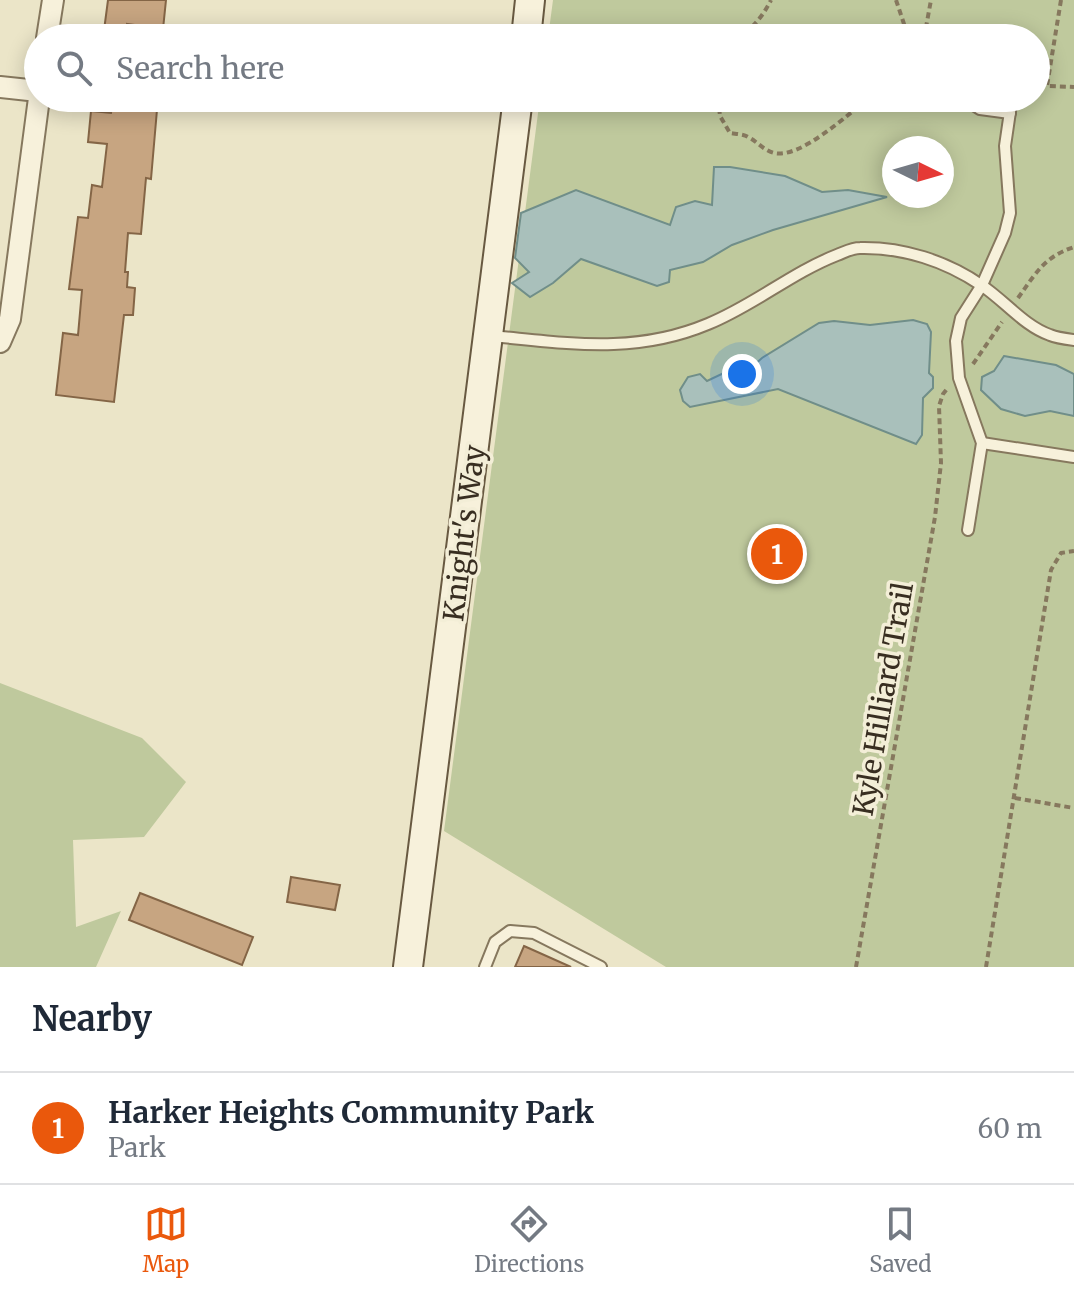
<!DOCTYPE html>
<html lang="en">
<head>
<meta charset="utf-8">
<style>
	body { margin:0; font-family:Merriweather,serif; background:#f2f2f3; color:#1f2937 }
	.compass { position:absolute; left:882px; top:136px; width:72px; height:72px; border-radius:50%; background:#fff; box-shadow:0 4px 20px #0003; rotate:95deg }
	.you { position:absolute; left:742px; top:374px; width:28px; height:28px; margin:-20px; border:6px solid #fff; border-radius:50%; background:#1a73e8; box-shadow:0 0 0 12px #1a73e833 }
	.badge { display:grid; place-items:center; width:52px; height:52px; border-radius:50%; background:#ea580c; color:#fff; font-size:26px; font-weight:700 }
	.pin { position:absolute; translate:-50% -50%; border:4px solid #fff; box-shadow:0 2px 8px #0006 }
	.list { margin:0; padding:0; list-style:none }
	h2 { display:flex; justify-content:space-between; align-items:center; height:104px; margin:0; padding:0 32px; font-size:34px }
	h2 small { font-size:26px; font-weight:400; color:#747a83 }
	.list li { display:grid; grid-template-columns:52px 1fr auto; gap:24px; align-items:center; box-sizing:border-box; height:112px; padding:0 32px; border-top:2px solid #e0e1e3 }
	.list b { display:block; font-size:30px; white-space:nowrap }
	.list p { margin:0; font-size:26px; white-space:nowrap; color:#747a83 }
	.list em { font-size:26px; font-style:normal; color:#747a83 }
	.icon { flex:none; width:44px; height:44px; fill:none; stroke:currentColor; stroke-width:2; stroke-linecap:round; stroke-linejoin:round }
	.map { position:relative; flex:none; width:1074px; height:967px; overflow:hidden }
	.search { position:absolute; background:#fff; box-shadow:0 4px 20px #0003; left:24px; right:24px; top:24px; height:88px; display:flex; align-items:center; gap:20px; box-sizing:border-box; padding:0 28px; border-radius:44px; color:#747a83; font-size:30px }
	.sheet { height:216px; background:#fff }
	nav { display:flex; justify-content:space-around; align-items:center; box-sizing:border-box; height:112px; border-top:2px solid #e0e1e3; background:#fff; font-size:22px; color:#747a83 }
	nav a { display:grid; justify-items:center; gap:4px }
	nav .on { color:#ea580c }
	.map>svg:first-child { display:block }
</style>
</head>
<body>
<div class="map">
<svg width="1074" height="967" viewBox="0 0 1074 967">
	<rect width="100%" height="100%" fill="#ebe5c8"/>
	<!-- green -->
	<g fill="#bfc99d" fill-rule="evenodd">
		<path d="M553,0h521v967h-408l-222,-136 96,-733h496v-60h-488zM894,148h48v48h-48z"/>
		<polygon points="0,683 142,738 186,782 144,837 73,840 76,927 121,911 96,967 0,967"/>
	</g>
	<!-- water -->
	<g fill="#a9c0bb" stroke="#708e89" stroke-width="2">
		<polygon points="714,167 730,167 785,176 822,192 848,190 887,197 773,230 732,245 703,262 670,270 669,282 657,286 581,259 553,283 530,297 512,283 529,272 515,258 521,213 576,190 670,225 676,207 695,201 712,205"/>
		<polygon points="913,320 927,324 931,332 929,373 933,377 933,388 923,398 922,435 916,444 778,389 690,407 683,401 680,390 688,377 700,374 707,381 728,371 753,366 762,358 819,323 834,321 870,325"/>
		<polygon points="1004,356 1056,365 1074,374 1074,416 1050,411 1025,416 1001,409 981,390 982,377 994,371"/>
	</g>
	<!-- building -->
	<g fill="#c7a581" stroke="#846546" stroke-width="2">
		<polygon points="108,0 166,0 163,29 127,24 126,38 103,38"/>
		<polygon points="113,98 158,98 151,179 146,178 141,234 128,233 125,272 128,272 127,287 135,288 133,315 124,315 114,402 56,395 63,333 78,335 82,290 69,289 78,217 88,218 92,185 102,187 107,144 88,142 91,111 111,113"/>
		<polygon points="291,877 340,885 335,910 287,902"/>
		<polygon points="140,893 253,937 242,965 129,920"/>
		<polygon points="524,946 571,967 515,967"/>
	</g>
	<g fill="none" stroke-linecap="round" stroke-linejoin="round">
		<!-- lane casing -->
		<g stroke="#86785e" stroke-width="14">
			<g id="lane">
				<polyline points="963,98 980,109 1010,113"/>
				<path d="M491,336c77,7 143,19 217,-12 45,-18 83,-51 129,-69 8,-3 15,-7 23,-7 43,-1 86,13 121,37 23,15 43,41 69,50 7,3 16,4 24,5"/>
				<polyline points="982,443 1074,457"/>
				<polyline points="968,530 982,443 959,378 956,341 961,318 982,285 1005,233 1010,213 1005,146 1012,98"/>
				<polyline points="485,967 495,942 510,931 534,933 601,967"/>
			</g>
		</g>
		<!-- street casing -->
		<g stroke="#86785e" stroke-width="24">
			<g id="street">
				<polyline points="47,38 53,0"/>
				<polyline points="0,87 38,91"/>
				<polyline points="0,342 10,319 39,98"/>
			</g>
		</g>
		<!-- secondary casing -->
		<g stroke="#685941" stroke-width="32">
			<g id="secondary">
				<polyline points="526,38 530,0"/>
				<polyline points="408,967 518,98"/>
			</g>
		</g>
		<!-- path -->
		<g stroke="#86785e" stroke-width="4" stroke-dasharray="6 4" stroke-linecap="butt">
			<polyline points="896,0 904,24 904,38"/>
			<polyline points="1061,0 1047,86 1074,87"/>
			<path d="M736,38c16,-8 27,-22 35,-38"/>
			<polyline points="924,38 931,0"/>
			<path d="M718,98l2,18 10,17c5,1 13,1 18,4 10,5 15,13 26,16 27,6 74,-39 95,-55"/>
			<path d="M1018,298c18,-25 26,-41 56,-51"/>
			<polyline points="973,364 1002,322"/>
			<polyline points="1015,798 1074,808"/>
			<polyline points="856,967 935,517 941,463 939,406 943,394 947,389"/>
			<polyline points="986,967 1051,570 1061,553 1074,551"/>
		</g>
		<!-- lane -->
		<use href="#lane" stroke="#f7f1db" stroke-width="10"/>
		<!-- street -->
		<use href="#street" stroke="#f7f1db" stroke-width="20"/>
		<!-- secondary -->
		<use href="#secondary" stroke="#f7f1db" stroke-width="28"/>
	</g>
	<g text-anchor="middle" stroke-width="7" stroke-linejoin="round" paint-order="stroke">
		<!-- street labels -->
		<g font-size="28" fill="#382e21" stroke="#f3eed7">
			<text transform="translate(464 533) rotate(-83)" y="10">Knight's Way</text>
			<text transform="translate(883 699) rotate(-80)" y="10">Kyle Hilliard Trail</text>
		</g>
	</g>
</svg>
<svg class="compass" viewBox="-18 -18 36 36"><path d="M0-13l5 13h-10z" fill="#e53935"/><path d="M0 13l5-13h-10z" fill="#747a83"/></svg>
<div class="you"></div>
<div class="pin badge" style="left:777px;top:554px">1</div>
<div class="search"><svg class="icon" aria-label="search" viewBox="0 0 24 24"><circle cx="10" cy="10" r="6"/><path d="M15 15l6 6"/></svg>Search here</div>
</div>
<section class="sheet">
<h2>Nearby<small></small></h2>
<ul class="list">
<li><span class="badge">1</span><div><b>Harker Heights Community Park</b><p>Park</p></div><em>60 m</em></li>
</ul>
</section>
<nav>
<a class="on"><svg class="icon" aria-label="map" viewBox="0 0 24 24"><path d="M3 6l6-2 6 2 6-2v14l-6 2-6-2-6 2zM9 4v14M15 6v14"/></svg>Map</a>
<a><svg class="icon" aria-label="directions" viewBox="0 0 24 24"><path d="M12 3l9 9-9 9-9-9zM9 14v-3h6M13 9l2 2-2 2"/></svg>Directions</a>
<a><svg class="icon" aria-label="saved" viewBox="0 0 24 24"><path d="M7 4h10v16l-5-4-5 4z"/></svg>Saved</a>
</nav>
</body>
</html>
